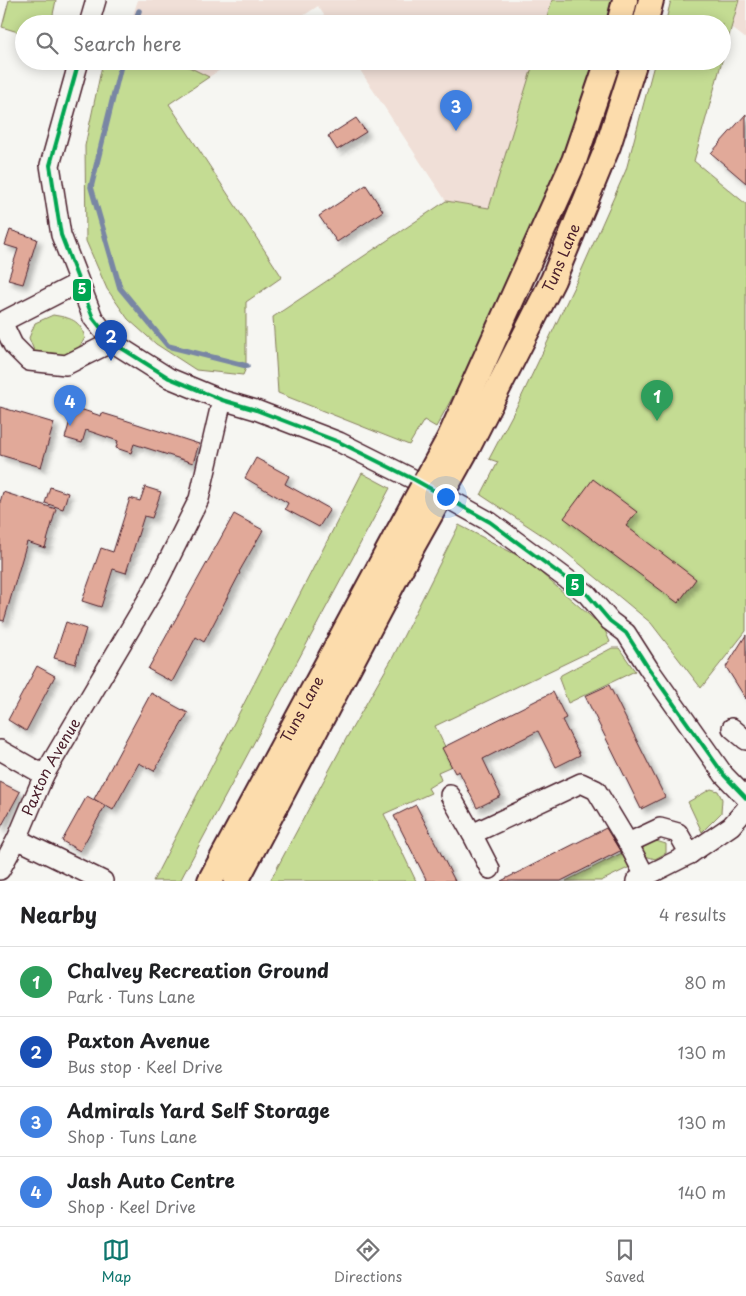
<!DOCTYPE html>
<html lang="en">
<head>
<meta charset="utf-8">
<style>
	body { margin:0; font-family:"Playpen Sans",sans-serif; background:#f6f6f6; color:#202124 }
	.you { position:absolute; left:445px; top:496px; width:18px; height:18px; margin:-12px; border:4px solid #fff; border-radius:50%; background:#1a73e8; box-shadow:0 0 0 8px #1a73e833 }
	.badge { display:grid; place-items:center; width:32px; height:32px; border-radius:50%; background:#0f766e; color:#fff; font-size:16px; font-weight:700 }
	.pin { position:absolute; translate:-50% -41px; filter:drop-shadow(0 1px 2px #0008) }
	.pin::after { content:''; position:absolute; top:26px; width:18px; height:15px; background:inherit; clip-path:polygon(0 0,100% 0,50% 100%) }
	.list { margin:0; padding:0; list-style:none }
	h2 { display:flex; justify-content:space-between; align-items:center; height:65px; margin:0; padding:0 20px; font-size:21px }
	h2 small { font-size:16px; font-weight:400; color:#757577 }
	.list li { display:grid; grid-template-columns:32px 1fr auto; gap:15px; align-items:center; box-sizing:border-box; height:70px; padding:0 20px; border-top:1px solid #e0e0e0 }
	.list b { display:block; font-size:19px; white-space:nowrap }
	.list p { margin:0; font-size:16px; white-space:nowrap; color:#757577 }
	.list em { font-size:16px; font-style:normal; color:#757577 }
	.icon { flex:none; width:28px; height:28px; fill:none; stroke:currentColor; stroke-width:2; stroke-linecap:round; stroke-linejoin:round }
	.map { position:relative; flex:none; width:746px; height:881px; overflow:hidden }
	.search { position:absolute; background:#fff; box-shadow:0 2px 12px #0003; left:15px; right:15px; top:15px; height:55px; display:flex; align-items:center; gap:12px; box-sizing:border-box; padding:0 18px; border-radius:28px; color:#757577; font-size:19px }
	.sheet { height:345px; background:#fff }
	nav { display:flex; justify-content:space-around; align-items:center; box-sizing:border-box; height:70px; border-top:1px solid #e0e0e0; background:#fff; font-size:14px; color:#757577 }
	nav a { display:grid; justify-items:center; gap:2px }
	nav .on { color:#0f766e }
	.map>svg:first-child { display:block }
</style>
</head>
<body>
<div class="map">
<svg width="746" height="881" viewBox="0 0 746 881">
	<defs>
		<filter id="shadow"><feDropShadow dx="4.5" dy="4.5" stdDeviation="2.5" flood-color="#0004"/></filter>
	</defs>
	<rect width="100%" height="100%" fill="#f6f6f2"/>
	<filter id="ink" filterUnits="userSpaceOnUse"><feTurbulence type="fractalNoise" baseFrequency=".02" numOctaves="2"/><feDisplacementMap in="SourceGraphic" scale="10" xChannelSelector="R" yChannelSelector="G"/><feConvolveMatrix kernelMatrix="1 2 1 2 8 2 1 2 1" color-interpolation-filters="sRGB"/></filter>
	<g filter="url(#ink)">
		<!-- built -->
		<g fill="#f0dfd7">
			<polygon points="138,0 552,0 545,24 330,24 318,6 291,24 130,24"/>
			<polygon points="739,0 746,0 746,39 732,28"/>
			<polygon points="177,61 234,61 209,77"/>
			<polygon points="354,61 534,61 489,208 446,201"/>
		</g>
		<!-- green -->
		<g fill="#c4dc93" stroke="#877e5f">
			<polygon points="9,0 56,0 51,24 24,24 24,34 2,27"/>
			<polygon points="552,0 620,0 613,24 545,24"/>
			<polygon points="671,0 739,0 694,161 746,204 746,631 701,688 651,623 557,545 481,495 498,462 489,459 518,404 579,276 626,170 655,61 722,61 722,24 665,24"/>
			<polygon points="103,61 177,61 209,77 169,104 282,277 246,302 246,368 243,375 196,370 156,344 128,319 107,289 86,241 85,146"/>
			<polygon points="534,61 602,61 570,157 495,320 436,427 424,420 409,445 278,393 273,317 446,201 489,208"/>
			<path d="M53,315c17,3 27,4 32,23l-7,11 -14,6 -12,3 -17,-5 -6,-15 6,-15z"/>
			<polygon points="362,473 390,488 180,881 153,881"/>
			<polygon points="459,525 526,560 604,628 610,642 435,726 454,765 438,772 441,780 428,788 431,793 384,814 416,881 270,881 347,737 393,657"/>
			<polygon points="612,648 619,648 635,671 568,703 559,679 561,675"/>
			<polygon points="711,789 718,791 722,799 721,813 702,832 688,802"/>
			<polygon points="656,841 666,844 666,853 655,859 645,856 642,850 646,843"/>
			<polygon points="622,853 626,854 630,867 601,881 566,881"/>
		</g>
		<g fill="none" stroke-linecap="round" stroke-linejoin="round">
			<!-- stream -->
			<g stroke="#7986a4" stroke-width="5.5">
				<polyline points="134,24 139,11"/>
				<polyline points="122,61 91,187 120,288 168,346 247,366"/>
			</g>
		</g>
		<!-- building -->
		<g fill="#e1a999" stroke="#4a1f2b" filter="url(#shadow)">
			<polygon points="746,114 746,183 711,153"/>
			<polygon points="356,118 366,132 337,150 328,136"/>
			<polygon points="366,185 383,211 337,242 319,216"/>
			<polygon points="10,230 37,239 23,284 8,280 18,249 5,245"/>
			<polygon points="0,407 54,423 41,467 0,455"/>
			<polygon points="74,407 101,416 102,413 125,420 199,444 193,463 134,444 131,453 116,448 118,441 86,430 82,443 65,438"/>
			<polygon points="256,458 289,476 285,484 330,509 319,527 285,509 288,503 245,478"/>
			<polygon points="593,479 637,512 626,526 696,579 678,603 564,518"/>
			<polygon points="50,487 68,493 63,509 45,503"/>
			<polygon points="145,487 161,492 152,518 144,516 126,573 113,569 101,607 82,601 101,548 113,552 130,498 140,501"/>
			<polygon points="3,492 56,509 45,548 27,542 4,621 0,620 0,502"/>
			<polygon points="234,514 263,530 239,572 240,573 204,642 196,637 172,682 148,669"/>
			<polygon points="66,622 86,629 75,664 54,658"/>
			<polygon points="746,635 746,699 726,667"/>
			<polygon points="37,666 55,676 26,731 8,720"/>
			<polygon points="609,685 665,797 641,809 585,696"/>
			<polygon points="553,692 566,718 562,720 580,755 556,767 538,731 483,759 501,796 477,808 459,771 455,773 442,748"/>
			<polygon points="151,693 188,713 154,771 139,763 113,810 94,799"/>
			<polygon points="0,782 20,792 0,829"/>
			<polygon points="87,796 105,806 80,851 62,841"/>
			<polygon points="416,805 455,881 427,881 394,816"/>
			<polygon points="606,828 620,851 561,881 501,881"/>
		</g>
		<g fill="none" stroke-linecap="round" stroke-linejoin="round">
			<!-- minor casing -->
			<g stroke="#4a1f2b" stroke-width="22">
				<g id="minor">
					<polyline points="89,24 96,0"/>
					<polyline points="79,61 50,165 61,235 93,318 112,342 169,378 222,400 256,410 339,442 415,480 490,522 587,594 610,621 626,633 649,669 724,775 746,798"/>
					<polyline points="2,322 13,345 29,361 66,365 112,342"/>
					<polyline points="0,323 78,283"/>
					<polyline points="732,728 746,740"/>
					<polyline points="0,750 44,775"/>
					<polyline points="450,795 472,834 490,869"/>
					<polyline points="472,834 581,783 596,790 628,843"/>
					<polyline points="17,839 103,881"/>
					<path id="s1" d="M0,870l17,-31 27,-64 112,-190 43,-86 23,-99"/>
					<polyline points="645,876 628,843 660,828 678,833 690,854"/>
					<polyline points="636,881 690,854 731,826 746,809"/>
				</g>
			</g>
			<!-- major casing -->
			<g stroke="#4a1f2b" stroke-width="28">
				<g id="major">
					<polyline points="619,24 625,0"/>
					<polyline points="645,24 651,0"/>
					<polyline points="450,437 574,161 608,61"/>
					<path id="s2" d="M468,447l85,-167 55,-134 27,-85"/>
					<path id="s3" d="M210,881l185,-343"/>
					<polyline points="236,881 411,549"/>
				</g>
			</g>
			<!-- minor -->
			<use href="#minor" stroke="#f6f6f2" stroke-width="19"/>
			<!-- major -->
			<use href="#major" stroke="#fcdcac" stroke-width="24"/>
			<!-- major-bridge casing -->
			<g stroke="#4a1f2b" stroke-width="28" stroke-linecap="butt">
				<g id="major-bridge">
					<polyline points="395,538 450,437"/>
					<polyline points="411,549 468,447"/>
				</g>
			</g>
			<!-- major-bridge -->
			<use href="#major-bridge" stroke="#fcdcac" stroke-width="24"/>
			<!-- bus-1 casing -->
			<g stroke="#f6f6f2" stroke-width="8">
				<polyline id="bus-1" points="79,61 50,165 61,235 93,318 112,342 169,378 222,400 256,410 339,442 415,480 490,522 587,594 610,621 626,633 649,669 724,775 746,798"/>
			</g>
			<!-- bus-1 -->
			<use href="#bus-1" stroke="#00a651" stroke-width="4"/>
		</g>
	</g>
	<g text-anchor="middle" stroke-width="4" stroke-linejoin="round" paint-order="stroke">
		<!-- street labels -->
		<g font-size="15" fill="#4a1f2b" stroke="#f6f6f2">
			<text dy="5" stroke="none"><textPath href="#s2" startOffset="211">Tuns Lane</textPath></text>
			<text dy="5" stroke="none"><textPath href="#s3" startOffset="195">Tuns Lane</textPath></text>
			<text dy="5" stroke="none"><textPath href="#s1" startOffset="115">Paxton Avenue</textPath></text>
		</g>
	</g>
	<g stroke="#f6f6f2" stroke-width="2">
		<rect x="72" y="278" width="20" height="24" rx="5" fill="#00a651"/>
		<rect x="565" y="573" width="20" height="24" rx="5" fill="#00a651"/>
	</g>
	<g font-size="14" text-anchor="middle" font-weight="bold" fill="#fff">
		<text x="82" y="294">5</text>
		<text x="575" y="590">5</text>
	</g>
</svg>
<div class="you"></div>
<div class="pin badge" style="left:657px;top:421px;background:#2e9e5b">1</div>
<div class="pin badge" style="left:111px;top:361px;background:#1a4fb4">2</div>
<div class="pin badge" style="left:456px;top:131px;background:#3f7fe0">3</div>
<div class="pin badge" style="left:70px;top:426px;background:#3f7fe0">4</div>
<div class="search"><svg class="icon" aria-label="search" viewBox="0 0 24 24"><circle cx="10" cy="10" r="6"/><path d="M15 15l6 6"/></svg>Search here</div>
</div>
<section class="sheet">
<h2>Nearby<small>4 results</small></h2>
<ul class="list">
<li><span class="badge" style="background:#2e9e5b">1</span><div><b>Chalvey Recreation Ground</b><p>Park · Tuns Lane</p></div><em>80 m</em></li>
<li><span class="badge" style="background:#1a4fb4">2</span><div><b>Paxton Avenue</b><p>Bus stop · Keel Drive</p></div><em>130 m</em></li>
<li><span class="badge" style="background:#3f7fe0">3</span><div><b>Admirals Yard Self Storage</b><p>Shop · Tuns Lane</p></div><em>130 m</em></li>
<li><span class="badge" style="background:#3f7fe0">4</span><div><b>Jash Auto Centre</b><p>Shop · Keel Drive</p></div><em>140 m</em></li>
</ul>
</section>
<nav>
<a class="on"><svg class="icon" aria-label="map" viewBox="0 0 24 24"><path d="M3 6l6-2 6 2 6-2v14l-6 2-6-2-6 2zM9 4v14M15 6v14"/></svg>Map</a>
<a><svg class="icon" aria-label="directions" viewBox="0 0 24 24"><path d="M12 3l9 9-9 9-9-9zM9 14v-3h6M13 9l2 2-2 2"/></svg>Directions</a>
<a><svg class="icon" aria-label="saved" viewBox="0 0 24 24"><path d="M7 4h10v16l-5-4-5 4z"/></svg>Saved</a>
</nav>
</body>
</html>
